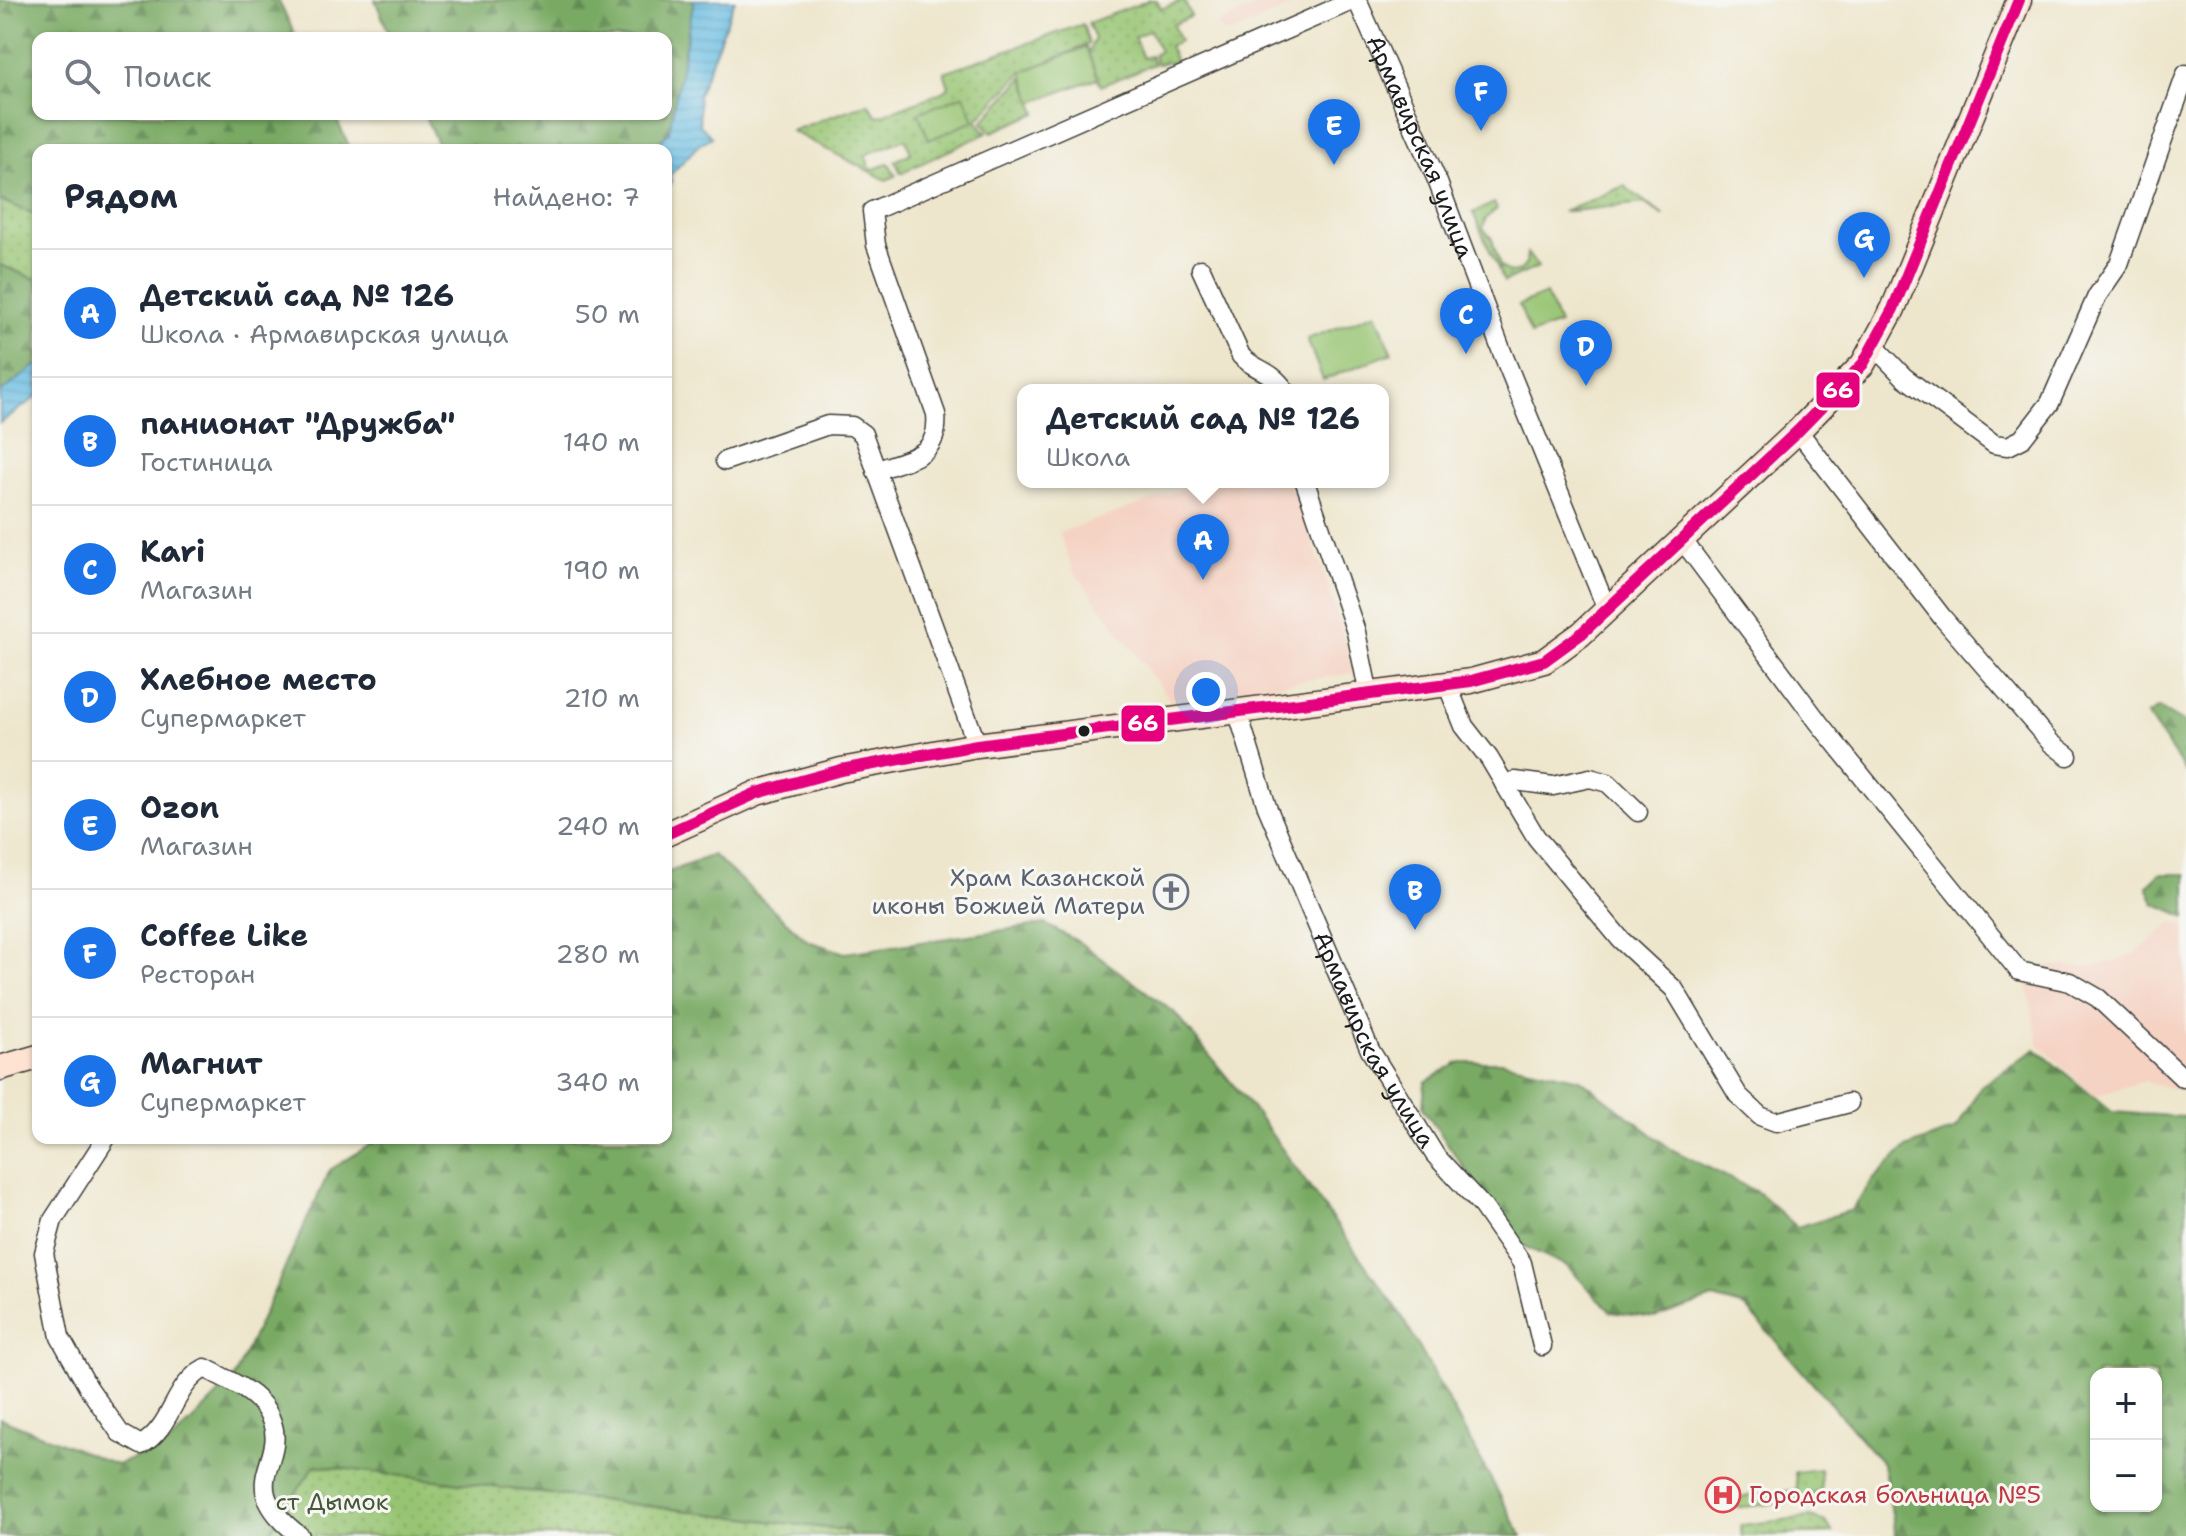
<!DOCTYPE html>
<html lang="ru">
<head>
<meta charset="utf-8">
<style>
	body { margin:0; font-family:"Shantell Sans",sans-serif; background:#f6f6f7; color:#1f2937 }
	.controls { position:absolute; right:24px; bottom:24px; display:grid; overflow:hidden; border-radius:16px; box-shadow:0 2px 6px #0004 }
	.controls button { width:72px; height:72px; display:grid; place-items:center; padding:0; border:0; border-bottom:2px solid #e0e1e3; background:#fff; color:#1f2937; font:40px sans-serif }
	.you { position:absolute; left:1206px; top:692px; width:28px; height:28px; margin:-20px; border:6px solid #fff; border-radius:50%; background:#1a73e8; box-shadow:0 0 0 12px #1a73e833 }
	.badge { display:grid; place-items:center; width:52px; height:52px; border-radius:50%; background:#1a73e8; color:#fff; font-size:26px; font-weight:700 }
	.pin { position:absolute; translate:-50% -66px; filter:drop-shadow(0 2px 4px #0008) }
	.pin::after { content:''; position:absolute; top:42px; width:28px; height:24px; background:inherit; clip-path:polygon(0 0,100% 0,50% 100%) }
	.popup { position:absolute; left:1017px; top:384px; width:372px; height:104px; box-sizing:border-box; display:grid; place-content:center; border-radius:16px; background:#fff; filter:drop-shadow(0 2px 6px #0005); font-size:26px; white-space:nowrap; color:#747a83 }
	.popup b { font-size:30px; color:#1f2937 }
	.popup::after { content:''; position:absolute; left:50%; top:100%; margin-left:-16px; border:16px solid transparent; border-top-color:#fff }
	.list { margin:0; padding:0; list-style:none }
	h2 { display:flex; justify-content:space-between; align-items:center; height:104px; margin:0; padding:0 32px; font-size:34px }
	h2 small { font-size:26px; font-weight:400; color:#747a83 }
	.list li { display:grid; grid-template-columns:52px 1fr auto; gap:24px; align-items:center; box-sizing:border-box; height:128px; padding:0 32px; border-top:2px solid #e0e1e3 }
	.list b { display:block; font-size:30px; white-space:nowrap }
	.list p { margin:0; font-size:26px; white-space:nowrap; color:#747a83 }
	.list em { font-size:26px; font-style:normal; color:#747a83 }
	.icon { flex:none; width:44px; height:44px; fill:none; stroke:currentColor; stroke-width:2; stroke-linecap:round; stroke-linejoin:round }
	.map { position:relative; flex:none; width:2186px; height:1536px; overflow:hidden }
	.search { position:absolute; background:#fff; box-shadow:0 2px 6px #0004; left:32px; top:32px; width:640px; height:88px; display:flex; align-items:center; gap:20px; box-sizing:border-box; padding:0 28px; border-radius:16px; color:#747a83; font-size:30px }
	.panel { position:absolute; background:#fff; box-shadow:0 2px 6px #0004; left:32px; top:144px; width:640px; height:1000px; border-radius:16px }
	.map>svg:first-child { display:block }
</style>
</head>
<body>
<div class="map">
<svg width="2186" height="1536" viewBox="0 0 2186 1536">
	<defs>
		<pattern id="grass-dots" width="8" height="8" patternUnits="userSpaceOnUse" patternTransform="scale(2)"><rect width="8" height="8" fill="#97c472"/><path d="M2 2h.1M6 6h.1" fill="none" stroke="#82a862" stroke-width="1.8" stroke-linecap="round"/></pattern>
		<pattern id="forest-firs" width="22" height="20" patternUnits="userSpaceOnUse" patternTransform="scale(2)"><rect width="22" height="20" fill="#79aa64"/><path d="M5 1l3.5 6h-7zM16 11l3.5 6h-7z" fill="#628a52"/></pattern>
		<pattern id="water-rules" width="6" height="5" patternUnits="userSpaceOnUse" patternTransform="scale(2)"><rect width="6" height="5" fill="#65bbe2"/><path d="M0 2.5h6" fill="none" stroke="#57a0c1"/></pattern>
	</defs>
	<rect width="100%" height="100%" fill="#f6f6f2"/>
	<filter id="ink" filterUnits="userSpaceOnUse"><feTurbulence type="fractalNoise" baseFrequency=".0125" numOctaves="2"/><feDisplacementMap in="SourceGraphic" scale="16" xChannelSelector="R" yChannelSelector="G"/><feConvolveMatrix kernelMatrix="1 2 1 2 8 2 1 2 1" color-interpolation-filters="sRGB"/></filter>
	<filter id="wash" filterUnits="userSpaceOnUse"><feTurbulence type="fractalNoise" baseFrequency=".006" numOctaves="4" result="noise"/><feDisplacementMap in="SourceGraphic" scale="32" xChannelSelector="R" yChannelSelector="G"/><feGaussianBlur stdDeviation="1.8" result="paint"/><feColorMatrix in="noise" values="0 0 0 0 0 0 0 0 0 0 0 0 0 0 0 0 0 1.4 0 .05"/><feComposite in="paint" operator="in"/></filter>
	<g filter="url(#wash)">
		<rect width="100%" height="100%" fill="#eee6cc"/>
		<!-- built -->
		<g fill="#f5d2c2">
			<polygon points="1269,0 1304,0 1233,33 1224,33 1217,24"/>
			<polygon points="1202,482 1291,482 1330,590 1354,673 1171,701 1073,570 1059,533"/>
			<polygon points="2173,922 2186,925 2186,1092 2144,1081 2096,1096 2039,1045 2027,984 2047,966 2097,966 2135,953"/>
		</g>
		<!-- grass -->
		<g fill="url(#grass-dots)" stroke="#5a7047" stroke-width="2">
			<polygon points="1150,0 1157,0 1161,9 1184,0 1191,16 1173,25 1180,41 1169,46 1176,62 1157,64 1153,55 1160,51 1150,30 1134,37 1143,58 1150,56 1154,64 1101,86 1088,53 1095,39 1088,23"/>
			<polygon points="1083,24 1089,44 1022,72 976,121 987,133 901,173 895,161 911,153 905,139 865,155 871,170 889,163 896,176 886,180 791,131 868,103 877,116 882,115 945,91 949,87 944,72"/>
			<polygon points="1023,77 1037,113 992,132 982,122"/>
			<polygon points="1624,186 1664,216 1644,203 1563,212"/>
			<polygon points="0,200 38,216 38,280 0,265"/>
			<polygon points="1494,203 1497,209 1486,218 1483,228 1492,239 1500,266 1510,273 1520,271 1526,264 1527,253 1538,267 1504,282 1473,213"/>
			<polygon points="314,1465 850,1531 850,1536 267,1536"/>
			<polygon points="1820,1469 1821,1489 1808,1500 1733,1508 1732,1498 1797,1490 1795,1472"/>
			<polygon points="1810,1517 1826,1522 1833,1533 1742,1536 1740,1525"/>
		</g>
		<!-- forest -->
		<g fill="url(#forest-firs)" stroke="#4a6340" stroke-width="2" fill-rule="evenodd">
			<polygon points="0,0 278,0 297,38 38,38 38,114 334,114 351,150 38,150 38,216 0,200"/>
			<polygon points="375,0 694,0 669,132 652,150 440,150 424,114 666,114 666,38 391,38"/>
			<polygon points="0,265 38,280 38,364 0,393"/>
			<polygon points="2159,708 2186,724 2186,772 2147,715"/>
			<polygon points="713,855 808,941 845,953 1045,924 1079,942 1175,1013 1257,1114 1402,1316 1522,1536 850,1536 850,1531 315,1465 267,1536 0,1536 0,1418 116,1465 167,1446 233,1380 330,1170 381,1138 666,1138 666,873"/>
			<polygon points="2159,874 2186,874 2186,917 2154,903 2147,886"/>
			<path d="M2036,1049l76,63 74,5v419h-290l-13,-72 -137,-157 -33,-9 -59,20 -43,-6 -44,-46 -52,-24 -92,-134 2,-26 35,-20h42l78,17 91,70 88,44 38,34 55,-17 20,-29 33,-33 51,-19 25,-43zM2096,1374h60v132h-60z"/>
		</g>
		<!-- park -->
		<g fill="#97c472" stroke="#5a7047" stroke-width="2">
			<polygon points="1086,47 1098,78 1033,102 1022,72"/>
			<polygon points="964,95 974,121 929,140 918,113"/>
			<polygon points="1546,294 1559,324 1531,335 1519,305"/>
			<polygon points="1376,313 1392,353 1323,380 1307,339"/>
		</g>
		<!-- water -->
		<g fill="url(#water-rules)" stroke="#406c7f" stroke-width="2">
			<polygon points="694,0 735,0 698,96 700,125 712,137 700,144 670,175 671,183 666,188 666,150 652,150 669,132"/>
			<polygon points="38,364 38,396 0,423 0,393"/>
		</g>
	</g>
	<g filter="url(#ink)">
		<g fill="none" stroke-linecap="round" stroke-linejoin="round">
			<!-- minor casing -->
			<g stroke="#3c3a36" stroke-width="21">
				<g id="minor">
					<path id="s1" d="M1357,0l80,180 65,172 104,255"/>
					<path d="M1201,269l40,87c15,15 29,13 44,34"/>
					<polyline points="1874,346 1904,377 1994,444 2008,446 2022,439 2050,403 2097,296 2119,264 2186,74"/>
					<polyline points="1798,431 1942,617 2051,743 2068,756"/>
					<polyline points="725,461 828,425 852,426 863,434 977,745"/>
					<path d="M876,471c34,-14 64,-13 60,-57l-60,-169 -4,-34 482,-211"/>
					<polyline points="1305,482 1356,632 1369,695"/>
					<polyline points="1681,538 1819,723 2019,971 2070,982 2098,998 2183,1078"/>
					<polyline points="1447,684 1464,726 1489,758 1536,837 1621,940 1674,989 1738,1095 1760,1116 1776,1122 1849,1103"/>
					<path id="s2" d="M1237,710l30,97 103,243 65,105 48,52 39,56 20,83"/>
					<polyline points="1504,784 1515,781 1553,786 1590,778 1608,783 1638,812"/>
					<path d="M106,1138l-53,82 -9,33 16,84 28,50 32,46 21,12c32,-18 32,-60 64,-77 20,11 49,22 61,42 32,51 -41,69 34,126"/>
				</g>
			</g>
			<!-- secondary casing -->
			<g stroke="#3c3a36" stroke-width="27">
				<g id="secondary">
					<polyline points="666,834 757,793 841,770 977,745 1471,681 1544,661 1581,634 1798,431 1863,364 1893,309 2019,0"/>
					<polyline points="0,1068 38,1057"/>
				</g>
			</g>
			<!-- minor -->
			<use href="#minor" stroke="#fff" stroke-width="18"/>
			<!-- secondary -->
			<use href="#secondary" stroke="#fee3d2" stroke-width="24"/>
			<!-- bus-1 casing -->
			<g stroke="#f6f6f2" stroke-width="18">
				<polyline id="bus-1" points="666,834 757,793 841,770 977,745 1471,681 1544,661 1581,634 1798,431 1863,364 1893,309 2019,0"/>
			</g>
			<!-- bus-1 -->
			<use href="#bus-1" stroke="#e5007d" stroke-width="12"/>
		</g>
	</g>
	<!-- icons -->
	<defs>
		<g id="church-ring" transform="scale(1.8)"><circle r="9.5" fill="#f6f6f2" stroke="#6b7280" stroke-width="1.5"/><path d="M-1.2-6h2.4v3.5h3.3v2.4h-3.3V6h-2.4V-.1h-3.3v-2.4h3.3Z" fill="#6b7280"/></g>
		<g id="hospital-ring" transform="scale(1.8)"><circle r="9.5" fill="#f6f6f2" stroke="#e0444e" stroke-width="1.5"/><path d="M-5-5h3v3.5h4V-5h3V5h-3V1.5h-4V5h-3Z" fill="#e0444e"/></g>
	</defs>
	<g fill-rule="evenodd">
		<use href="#church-ring" x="1171" y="892"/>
		<use href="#hospital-ring" x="1723" y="1495"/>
	</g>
	<!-- markers -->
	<circle fill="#1c1c1c" stroke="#f6f6f2" stroke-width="3" cx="1084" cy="731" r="7"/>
	<g text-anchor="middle" stroke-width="6" stroke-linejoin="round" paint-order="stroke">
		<!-- street labels -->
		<g font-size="24" fill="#1c1c1c" stroke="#f6f6f2">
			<text dy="8" stroke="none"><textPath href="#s1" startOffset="160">Армавирская улица</textPath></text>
			<text dy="8" stroke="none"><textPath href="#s2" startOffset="358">Армавирская улица</textPath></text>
		</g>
		<!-- worship labels -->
		<g font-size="24" fill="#5b616d" stroke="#f6f6f2" text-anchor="end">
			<text x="1145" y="886">Храм Казанской<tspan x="1145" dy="28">иконы Божией Матери</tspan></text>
		</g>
		<!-- health labels -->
		<g font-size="24" fill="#be3a42" stroke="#f6f6f2" text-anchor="start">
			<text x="1749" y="1503">Городская больница №5</text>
		</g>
		<!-- park labels -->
		<g font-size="24" fill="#47573a" stroke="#f6f6f2">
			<text x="332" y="1510">ст Дымок</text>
		</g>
	</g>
	<g stroke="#f6f6f2" stroke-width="3">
		<rect x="1815" y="371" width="46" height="38" rx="8" fill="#e5007d"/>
		<rect x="1120" y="704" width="46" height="39" rx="8" fill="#e5007d"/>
	</g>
	<g font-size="22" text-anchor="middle" font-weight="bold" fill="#fff">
		<text x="1838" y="398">66</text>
		<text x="1143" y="731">66</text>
	</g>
</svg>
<div class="controls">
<button>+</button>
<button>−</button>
</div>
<div class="you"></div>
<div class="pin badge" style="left:1203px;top:580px">A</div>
<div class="popup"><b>Детский сад № 126</b>Школа</div>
<div class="pin badge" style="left:1415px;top:930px">B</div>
<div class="pin badge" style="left:1466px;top:354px">C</div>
<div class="pin badge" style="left:1586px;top:386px">D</div>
<div class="pin badge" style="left:1334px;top:165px">E</div>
<div class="pin badge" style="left:1481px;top:131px">F</div>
<div class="pin badge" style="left:1864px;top:278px">G</div>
<div class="search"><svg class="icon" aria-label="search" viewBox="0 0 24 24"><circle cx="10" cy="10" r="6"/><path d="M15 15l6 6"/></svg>Поиск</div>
<section class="panel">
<h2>Рядом<small>Найдено: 7</small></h2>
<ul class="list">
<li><span class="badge">A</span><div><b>Детский сад № 126</b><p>Школа · Армавирская улица</p></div><em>50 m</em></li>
<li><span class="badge">B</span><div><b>панионат &quot;Дружба&quot;</b><p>Гостиница</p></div><em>140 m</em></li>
<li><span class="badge">C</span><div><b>Kari</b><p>Магазин</p></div><em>190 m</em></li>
<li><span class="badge">D</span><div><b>Хлебное место</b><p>Супермаркет</p></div><em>210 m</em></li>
<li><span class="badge">E</span><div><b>Ozon</b><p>Магазин</p></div><em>240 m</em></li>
<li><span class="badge">F</span><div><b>Coffee Like</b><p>Ресторан</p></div><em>280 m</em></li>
<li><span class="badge">G</span><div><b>Магнит</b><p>Супермаркет</p></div><em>340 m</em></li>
</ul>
</section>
</div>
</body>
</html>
